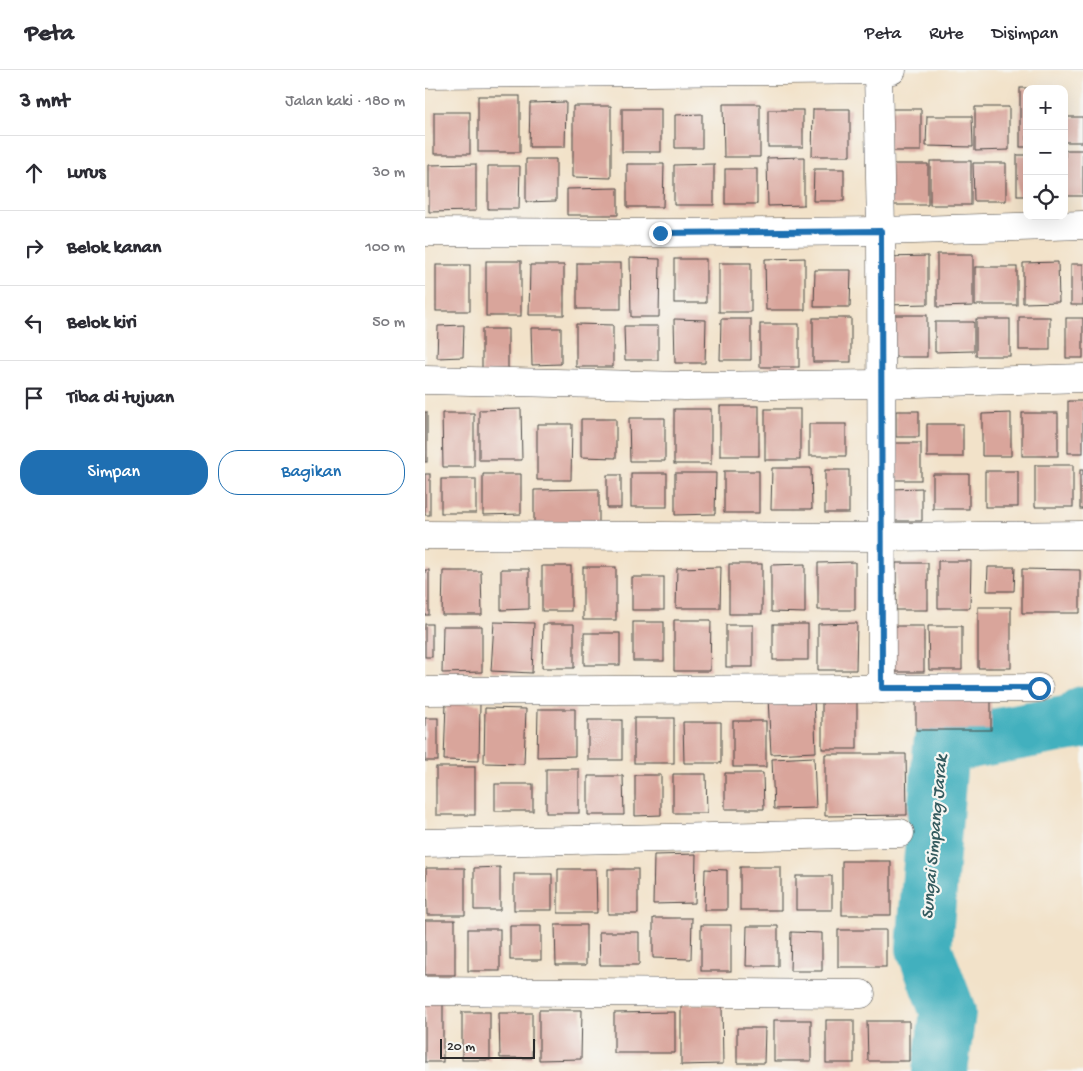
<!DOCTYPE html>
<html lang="id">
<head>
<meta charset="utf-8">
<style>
	body { margin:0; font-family:"Gochi Hand",sans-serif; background:#f2f2f3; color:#2b2b33 }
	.controls { position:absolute; right:15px; top:15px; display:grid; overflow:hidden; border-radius:10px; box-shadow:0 5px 20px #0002 }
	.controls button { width:45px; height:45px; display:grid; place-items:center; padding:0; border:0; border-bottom:1px solid #e1e1e2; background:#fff; color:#2b2b33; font:25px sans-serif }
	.scale { position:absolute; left:15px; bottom:12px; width:95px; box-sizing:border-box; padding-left:5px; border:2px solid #2b2b2b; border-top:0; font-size:14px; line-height:18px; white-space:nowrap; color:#2b2b2b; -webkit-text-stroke:4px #f6f6f2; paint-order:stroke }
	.stop { position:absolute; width:15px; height:15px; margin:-11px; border:4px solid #1f6fb2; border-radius:50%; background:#fff }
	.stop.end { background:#1f6fb2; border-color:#fff; box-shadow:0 1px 5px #0008 }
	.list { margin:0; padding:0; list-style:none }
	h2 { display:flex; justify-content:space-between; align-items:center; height:65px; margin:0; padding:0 20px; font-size:21px }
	h2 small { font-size:16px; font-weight:400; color:#7c7c81 }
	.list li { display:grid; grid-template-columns:32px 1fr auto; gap:15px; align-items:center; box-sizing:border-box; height:75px; padding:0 20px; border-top:1px solid #e1e1e2 }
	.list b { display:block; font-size:19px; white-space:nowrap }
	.list em { font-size:16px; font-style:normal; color:#7c7c81 }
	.actions { display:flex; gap:10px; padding:15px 20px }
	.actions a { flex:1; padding:11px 0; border:1px solid #1f6fb2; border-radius:20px; text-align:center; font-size:18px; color:#1f6fb2 }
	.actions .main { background:#1f6fb2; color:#fff }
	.icon { flex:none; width:28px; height:28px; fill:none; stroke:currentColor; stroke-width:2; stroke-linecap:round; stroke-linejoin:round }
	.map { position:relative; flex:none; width:658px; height:1001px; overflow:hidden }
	header { display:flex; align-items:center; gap:30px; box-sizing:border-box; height:70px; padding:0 25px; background:#fff; border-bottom:1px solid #e1e1e2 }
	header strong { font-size:24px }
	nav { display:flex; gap:28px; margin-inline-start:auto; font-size:18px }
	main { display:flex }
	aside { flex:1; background:#fff }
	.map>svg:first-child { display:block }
</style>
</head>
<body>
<header>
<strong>Peta</strong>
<nav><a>Peta</a><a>Rute</a><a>Disimpan</a></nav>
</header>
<main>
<aside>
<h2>3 mnt<small>Jalan kaki · 180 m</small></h2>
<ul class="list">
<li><svg class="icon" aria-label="ahead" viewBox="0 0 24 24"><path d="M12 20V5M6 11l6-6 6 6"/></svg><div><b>Lurus</b></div><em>30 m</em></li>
<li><svg class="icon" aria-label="right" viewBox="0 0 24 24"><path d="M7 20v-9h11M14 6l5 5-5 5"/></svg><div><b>Belok kanan</b></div><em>100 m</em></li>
<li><svg class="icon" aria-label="left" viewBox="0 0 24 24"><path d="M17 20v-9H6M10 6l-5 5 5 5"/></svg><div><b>Belok kiri</b></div><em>50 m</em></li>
<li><svg class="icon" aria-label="arrive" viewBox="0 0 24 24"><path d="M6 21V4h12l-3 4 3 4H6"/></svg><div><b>Tiba di tujuan</b></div></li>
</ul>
<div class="actions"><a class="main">Simpan</a><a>Bagikan</a></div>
</aside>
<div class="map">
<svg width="658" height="1001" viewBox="0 0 658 1001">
	<rect width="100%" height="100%" fill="#f6f6f2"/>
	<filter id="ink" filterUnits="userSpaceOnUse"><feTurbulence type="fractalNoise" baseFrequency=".02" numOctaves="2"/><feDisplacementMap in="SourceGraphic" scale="10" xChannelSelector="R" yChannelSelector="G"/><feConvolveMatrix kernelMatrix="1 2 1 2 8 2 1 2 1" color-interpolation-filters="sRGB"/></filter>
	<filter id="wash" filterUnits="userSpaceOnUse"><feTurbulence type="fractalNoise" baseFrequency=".0096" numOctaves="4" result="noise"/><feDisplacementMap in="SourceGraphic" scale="20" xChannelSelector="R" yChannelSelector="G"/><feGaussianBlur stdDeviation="1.12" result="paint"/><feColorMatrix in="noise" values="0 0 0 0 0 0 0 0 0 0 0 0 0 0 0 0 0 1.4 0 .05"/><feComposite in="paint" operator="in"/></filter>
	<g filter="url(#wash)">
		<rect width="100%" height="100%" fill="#f2e2c9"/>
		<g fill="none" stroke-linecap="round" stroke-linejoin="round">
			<!-- river -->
			<polyline stroke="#42b0be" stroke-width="56" points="515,1001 523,942 499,878 516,676 651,652 658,644"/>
		</g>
		<g id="blocks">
			<!-- building -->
			<g fill="#d9a59b">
				<rect x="595" y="18" width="7" height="59"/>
				<rect x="53" y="26" width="42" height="56"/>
				<polygon points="141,32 140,77 104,77 105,33"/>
				<polygon points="298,34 335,34 335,87 299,87"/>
				<polygon points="148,36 186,36 186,108 148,107"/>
				<polygon points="550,37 584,37 584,80 550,81"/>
				<rect x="197" y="39" width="39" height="43"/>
				<polygon points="388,39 425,39 425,86 387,86"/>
				<polygon points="463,39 496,39 496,81 464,81"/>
				<rect x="343" y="40" width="35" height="37"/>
				<rect x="9" y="42" width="36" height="42"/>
				<polygon points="277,44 277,78 250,78 250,45"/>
				<polygon points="502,46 547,46 548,77 501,76"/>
				<rect x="639" y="47" width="19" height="25"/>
				<rect x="640" y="80" width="18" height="46"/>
				<rect x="592" y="85" width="10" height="41"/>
				<polygon points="379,87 379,135 343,136 342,88"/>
				<polygon points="101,89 131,89 131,131 101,132"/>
				<rect x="505" y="91" width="41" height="44"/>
				<polygon points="548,93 581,93 581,131 549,131"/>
				<polygon points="51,94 51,141 4,142 4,95"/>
				<polygon points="202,94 239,94 238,137 202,137"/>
				<polygon points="289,94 289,135 249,135 249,95"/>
				<polygon points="462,94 503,94 503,135 461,135"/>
				<polygon points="63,96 95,96 94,139 63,139"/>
				<rect x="300" y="99" width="32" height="35"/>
				<polygon points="389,99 419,99 419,131 388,131"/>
				<polygon points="193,118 193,145 142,145 142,119"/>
				<polygon points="512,184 548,184 548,236 512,237"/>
				<polygon points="503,186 503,234 461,235 461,187"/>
				<polygon points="205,188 235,189 234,247 206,247"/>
				<polygon points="380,188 380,240 341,240 340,189"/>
				<rect x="249" y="189" width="32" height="44"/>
				<rect x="61" y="191" width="35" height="55"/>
				<polygon points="633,192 634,232 598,233 598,193"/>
				<rect x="152" y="193" width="44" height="46"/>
				<rect x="294" y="193" width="32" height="49"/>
				<rect x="646" y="194" width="12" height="41"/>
				<rect x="11" y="195" width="34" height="46"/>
				<polygon points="105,195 139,195 139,245 104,245"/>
				<rect x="550" y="197" width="42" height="38"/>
				<polygon points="390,200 426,200 425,237 389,237"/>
				<rect x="462" y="245" width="40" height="42"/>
				<rect x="594" y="247" width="31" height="33"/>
				<rect x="388" y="248" width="38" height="44"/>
				<rect x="641" y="248" width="17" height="40"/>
				<polygon points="249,249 281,250 280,293 250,293"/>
				<polygon points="296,249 326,249 326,290 295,290"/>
				<rect x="551" y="249" width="34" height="37"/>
				<polygon points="510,252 549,252 549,281 510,282"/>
				<polygon points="151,254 188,255 188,297 151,297"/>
				<rect x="335" y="254" width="39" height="43"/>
				<polygon points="39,255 38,287 12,288 13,256"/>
				<polygon points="199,256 233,256 233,290 200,290"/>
				<polygon points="106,258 136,258 136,294 107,295"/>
				<rect x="57" y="259" width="26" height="45"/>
				<rect x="643" y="331" width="15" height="52"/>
				<rect x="295" y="336" width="39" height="50"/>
				<polygon points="96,339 97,390 54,390 54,340"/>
				<rect x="249" y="339" width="37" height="55"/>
				<rect x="340" y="339" width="35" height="51"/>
				<rect x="471" y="341" width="23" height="26"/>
				<rect x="0" y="342" width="2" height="50"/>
				<polygon points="17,343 49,343 49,397 18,397"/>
				<polygon points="586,343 586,386 557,386 557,344"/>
				<rect x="597" y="343" width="36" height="43"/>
				<polygon points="204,348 240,348 240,391 205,391"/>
				<polygon points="156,349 191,349 191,388 156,387"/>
				<polygon points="112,354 147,354 146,410 112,410"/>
				<rect x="384" y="354" width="37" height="32"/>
				<rect x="502" y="354" width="36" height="33"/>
				<rect x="465" y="373" width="31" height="37"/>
				<rect x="610" y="395" width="38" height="42"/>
				<polygon points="347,398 386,398 387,439 346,439"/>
				<rect x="400" y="400" width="24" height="43"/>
				<rect x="655" y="400" width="3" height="39"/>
				<rect x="299" y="401" width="35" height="42"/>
				<rect x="560" y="401" width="33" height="36"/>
				<rect x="206" y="403" width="36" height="34"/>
				<polygon points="250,403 291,403 290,444 250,445"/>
				<rect x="0" y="404" width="5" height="41"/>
				<polygon points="58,404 96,404 96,444 58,445"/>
				<rect x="508" y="404" width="36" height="35"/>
				<rect x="182" y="405" width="14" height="33"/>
				<rect x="16" y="409" width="35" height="34"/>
				<polygon points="497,418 497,451 467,451 467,419"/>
				<polygon points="174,419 174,454 109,454 109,420"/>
				<polygon points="513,491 546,491 545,538 513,538"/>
				<polygon points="430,492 430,540 393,540 393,493"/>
				<rect x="471" y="493" width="32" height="47"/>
				<rect x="304" y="494" width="33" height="50"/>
				<polygon points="380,494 380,543 346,542 346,495"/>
				<rect x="117" y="496" width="29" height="45"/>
				<rect x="158" y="497" width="33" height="53"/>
				<polygon points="296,497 295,538 251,538 252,498"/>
				<polygon points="563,497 590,497 589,521 562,521"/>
				<polygon points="76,499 104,499 104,539 76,540"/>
				<polygon points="597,499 655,500 655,543 597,543"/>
				<rect x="0" y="500" width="4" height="45"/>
				<polygon points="18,501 56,501 57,545 17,545"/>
				<rect x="207" y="507" width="32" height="33"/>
				<rect x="553" y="537" width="33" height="61"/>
				<polygon points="249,550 286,550 285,601 249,601"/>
				<polygon points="69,552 109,553 107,603 66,601"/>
				<rect x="208" y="552" width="31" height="39"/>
				<polygon points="432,553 431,600 393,600 393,554"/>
				<rect x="0" y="554" width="7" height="33"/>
				<polygon points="118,554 149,554 149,598 117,598"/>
				<rect x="348" y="554" width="35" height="36"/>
				<rect x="301" y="555" width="27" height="42"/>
				<polygon points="18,556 57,556 57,602 17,603"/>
				<rect x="464" y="556" width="35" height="46"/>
				<polygon points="503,556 537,556 537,600 504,600"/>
				<rect x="159" y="563" width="36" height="32"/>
				<polygon points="389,626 391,682 346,684 343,628"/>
				<rect x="491" y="627" width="75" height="33"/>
				<rect x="397" y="628" width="35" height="51"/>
				<polygon points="21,633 55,634 54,691 19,690"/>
				<polygon points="60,638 101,639 99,694 59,693"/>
				<polygon points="113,639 150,639 150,686 112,687"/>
				<rect x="0" y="648" width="13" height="43"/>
				<rect x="209" y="648" width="40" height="45"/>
				<rect x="163" y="650" width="34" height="40"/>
				<rect x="308" y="651" width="33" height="46"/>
				<polygon points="258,652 296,652 296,693 259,693"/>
				<polygon points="400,684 481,684 482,745 400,746"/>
				<polygon points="389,687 391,738 349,739 347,689"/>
				<rect x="11" y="697" width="39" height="48"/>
				<rect x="121" y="699" width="33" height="44"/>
				<polygon points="300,703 338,703 339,739 300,739"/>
				<polygon points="248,704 281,704 282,743 248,743"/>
				<polygon points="210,705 236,705 236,745 210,746"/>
				<polygon points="163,706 198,706 199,745 163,745"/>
				<rect x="70" y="714" width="38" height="27"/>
				<polygon points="271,784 270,833 228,834 229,785"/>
				<rect x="417" y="791" width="49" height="54"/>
				<polygon points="75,797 75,840 49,840 49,798"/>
				<rect x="315" y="797" width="41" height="43"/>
				<polygon points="1,798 40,798 40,845 2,845"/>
				<polygon points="133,799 171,799 172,843 133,843"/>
				<rect x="183" y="799" width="30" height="45"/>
				<polygon points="280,799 302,800 302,840 279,840"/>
				<rect x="89" y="804" width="38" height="36"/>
				<rect x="371" y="806" width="36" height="34"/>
				<polygon points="228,848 267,848 266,889 228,888"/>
				<rect x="0" y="850" width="30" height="55"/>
				<polygon points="130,855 161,855 161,895 131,895"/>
				<rect x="276" y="855" width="30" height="46"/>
				<rect x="85" y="856" width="31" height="34"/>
				<polygon points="322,856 353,856 353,896 321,896"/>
				<rect x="43" y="859" width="32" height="42"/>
				<rect x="413" y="860" width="48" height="37"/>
				<polygon points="174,862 214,862 214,895 175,895"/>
				<polygon points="366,862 397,863 397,901 365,901"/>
				<rect x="0" y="927" width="18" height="65"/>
				<polygon points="256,935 297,935 298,994 256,995"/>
				<polygon points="114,940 157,940 156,989 114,990"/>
				<rect x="37" y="942" width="28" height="48"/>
				<polygon points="250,942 250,983 189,983 189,943"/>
				<polygon points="74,943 107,943 107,988 75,988"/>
				<rect x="349" y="950" width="37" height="41"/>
				<rect x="401" y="950" width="28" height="43"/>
				<polygon points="442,951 484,951 484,991 443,991"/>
				<polygon points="312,958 340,958 339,993 312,993"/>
			</g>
		</g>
	</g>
	<g filter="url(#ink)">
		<use href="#blocks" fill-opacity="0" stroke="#494643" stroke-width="1"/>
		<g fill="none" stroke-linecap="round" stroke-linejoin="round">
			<!-- street casing -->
			<g stroke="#494643" stroke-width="29">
				<g id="street">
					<polyline points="453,0 456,161 457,619"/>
					<polyline points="0,4 467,0"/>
					<polyline points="0,162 235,163 456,161 658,155"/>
					<polyline points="0,310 260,316 456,314 658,308"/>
					<polyline points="0,465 457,467 658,465"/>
					<polyline points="0,621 614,618"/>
					<polyline points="0,773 475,763"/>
					<polyline points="0,921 436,924"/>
				</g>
			</g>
			<!-- street -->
			<use href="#street" stroke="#fff" stroke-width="28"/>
		</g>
	</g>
	<g fill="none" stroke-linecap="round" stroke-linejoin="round" filter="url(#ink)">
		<!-- route -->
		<polyline stroke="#1f6fb2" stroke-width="6" points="235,163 456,161 457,618 614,618"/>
	</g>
	<g text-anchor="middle" stroke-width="4.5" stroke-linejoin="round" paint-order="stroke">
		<!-- water labels -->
		<g font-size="18" font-style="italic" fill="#335a5e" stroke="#f6f6f2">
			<text transform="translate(508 767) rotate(-85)" y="6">Sungai Simpang Jarak</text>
		</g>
	</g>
</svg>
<div class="controls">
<button>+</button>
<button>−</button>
<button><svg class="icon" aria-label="locate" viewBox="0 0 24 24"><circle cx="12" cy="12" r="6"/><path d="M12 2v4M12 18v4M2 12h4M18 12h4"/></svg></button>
</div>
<div class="scale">20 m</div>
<div class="stop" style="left:614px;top:618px"></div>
<div class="stop end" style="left:235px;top:163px"></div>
</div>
</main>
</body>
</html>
